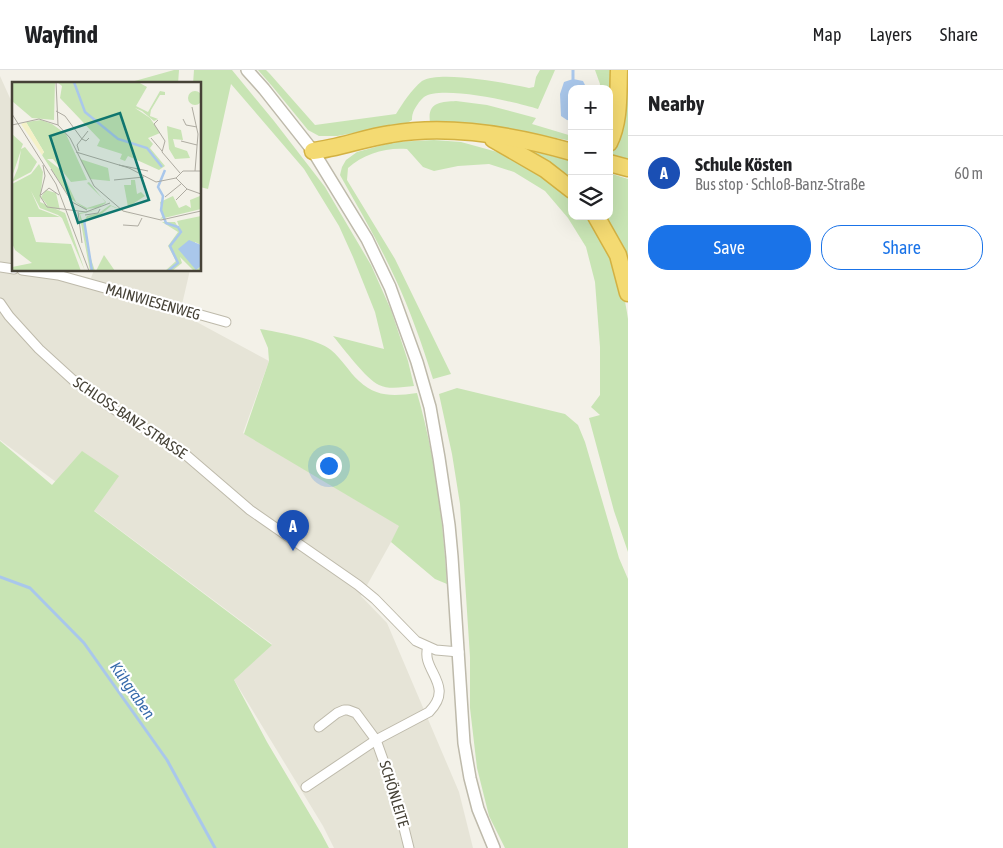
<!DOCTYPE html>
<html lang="en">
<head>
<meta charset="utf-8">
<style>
	body { margin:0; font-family:"Asap Condensed",sans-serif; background:#f2f2f2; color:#202124 }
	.controls { position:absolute; right:15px; top:15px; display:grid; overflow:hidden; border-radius:10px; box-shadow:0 5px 20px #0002 }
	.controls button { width:45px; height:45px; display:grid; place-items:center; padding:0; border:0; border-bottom:1px solid #e0e0e0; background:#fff; color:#202124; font:25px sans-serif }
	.you { position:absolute; left:328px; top:395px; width:18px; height:18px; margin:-12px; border:4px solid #fff; border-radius:50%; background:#1a73e8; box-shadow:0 0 0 8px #1a73e833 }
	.badge { display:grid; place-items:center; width:32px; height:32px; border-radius:50%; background:#1a73e8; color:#fff; font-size:16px; font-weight:700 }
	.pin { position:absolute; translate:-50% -41px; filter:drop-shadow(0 1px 2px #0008) }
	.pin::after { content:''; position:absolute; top:26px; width:18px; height:15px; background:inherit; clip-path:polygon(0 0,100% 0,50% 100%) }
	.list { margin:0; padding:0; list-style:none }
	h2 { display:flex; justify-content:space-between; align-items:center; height:65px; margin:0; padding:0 20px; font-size:21px }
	h2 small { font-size:16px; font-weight:400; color:#757577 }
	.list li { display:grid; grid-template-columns:32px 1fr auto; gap:15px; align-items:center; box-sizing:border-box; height:75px; padding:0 20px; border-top:1px solid #e0e0e0 }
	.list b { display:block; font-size:19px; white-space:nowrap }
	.list p { margin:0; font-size:16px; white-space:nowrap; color:#757577 }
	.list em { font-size:16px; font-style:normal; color:#757577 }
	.actions { display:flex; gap:10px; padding:15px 20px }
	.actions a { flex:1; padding:11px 0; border:1px solid #1a73e8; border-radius:20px; text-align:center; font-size:18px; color:#1a73e8 }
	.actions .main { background:#1a73e8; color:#fff }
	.icon { flex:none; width:28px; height:28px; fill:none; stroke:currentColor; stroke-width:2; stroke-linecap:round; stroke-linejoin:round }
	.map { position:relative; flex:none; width:628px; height:778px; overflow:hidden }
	header { display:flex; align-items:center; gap:30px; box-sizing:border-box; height:70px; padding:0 25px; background:#fff; border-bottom:1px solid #e0e0e0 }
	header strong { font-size:24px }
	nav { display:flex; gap:28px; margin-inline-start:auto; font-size:18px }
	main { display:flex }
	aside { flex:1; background:#fff }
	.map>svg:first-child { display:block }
</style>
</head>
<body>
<header>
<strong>Wayfind</strong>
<nav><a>Map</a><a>Layers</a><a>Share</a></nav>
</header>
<main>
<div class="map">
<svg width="628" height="778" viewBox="0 0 628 778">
	<rect width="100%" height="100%" fill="#f3f1e8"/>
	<!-- residential -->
	<polygon fill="#e6e4d7" points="0,6 14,37 14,200 57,200 91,208 94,200 190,200 180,243 269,291 243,363 400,456 361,526 387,553 459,722 473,778 334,778 323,756 234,610 272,574 0,370"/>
	<!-- green -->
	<g fill="#c8e4b4">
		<polygon points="174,0 179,0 178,14 124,14"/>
		<path d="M194,0h38l42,51 51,66 46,78 20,45 17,51 6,25c-11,1 -25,4 -35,-1 -14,-7 -35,-36 -46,-49l51,13 -9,-37 -22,-55 -14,-31 -35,-57 -73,-85 -23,105 -8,-2v-103h-7z"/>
		<path d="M258,0h8l4,4 45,51 81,-11c7,-11 15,-24 26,-33 18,-11 84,2 107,7l5,-1 2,-10 4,-7h15l-17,39c-21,-7 -97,-24 -114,-12 -4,3 -10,12 -11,16 -1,2 -1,5 -1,7l-6,4 -69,12h-18l-11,-6 -36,-44z"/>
		<polygon points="595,0 612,0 612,18 609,39 609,19 599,19 600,14"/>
		<polygon points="623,0 628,0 628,91 612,85 617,67"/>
		<path d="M456,31l31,4 49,13 -4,6 40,12v5l-60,-11 -82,-8c-3,-20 11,-20 26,-21z"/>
		<path d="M434,70l27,2 40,11 33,17 28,21 10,11v14h13c5,6 10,12 15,19 16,25 24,55 28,84v233l-14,-41 -25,-93 11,-3 -9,-8 9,-12v-48l-5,-65 -9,-35 -18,-29 -23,-27 -31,-19 -25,-8 -31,2 -24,5 -11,-4 -16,-18c-20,-2 -44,5 -59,19l-1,12 48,79 56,115 -18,5c-11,-35 -23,-69 -38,-101 -16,-35 -36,-69 -55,-103l2,-8 4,-7 11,-8 37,-10z"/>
		<polygon points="531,81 572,91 572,112 537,87"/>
		<polygon points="609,103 628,109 628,195 603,146 609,146"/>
		<path d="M260,259c17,3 58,10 71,21 11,9 18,22 28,31 18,17 36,15 58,12 18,62 26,127 30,191l-12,-5 -44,-37 8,-16 -155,-92 25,-73 -1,-13z"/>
		<polygon points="457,318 565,344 578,355 585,372 619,488 628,509 628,778 505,778 489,746 477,698 470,638 470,587 460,434 452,384 439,324"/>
		<polygon points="0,371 52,415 82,381 119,406 94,441 272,575 234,610 267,672 321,763 329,778 0,778"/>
	</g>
	<!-- water -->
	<polygon fill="#a9c7eb" points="573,9 583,11 587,19 572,19 572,51 567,50 561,46 560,24 564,12"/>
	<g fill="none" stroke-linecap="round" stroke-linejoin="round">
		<!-- stream -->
		<g stroke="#a9c7eb" stroke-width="3">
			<polyline points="573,0 573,9"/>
			<polyline points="0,507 30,518 84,573 167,690 215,778"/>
		</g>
		<!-- minor casing -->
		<g stroke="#bebaab" stroke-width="11">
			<g id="minor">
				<polyline points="0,197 14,199"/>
				<polyline points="22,200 58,205 226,252"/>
				<polyline points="0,233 9,246 39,279 73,310 112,338 179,379 250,440 358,515 375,529 416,571 436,580 459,582"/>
				<polyline points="319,657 337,643 344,640 348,640 356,643 376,670 396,726 409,778"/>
				<path d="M306,717l70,-47 53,-28c27,-27 -9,-42 -1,-65"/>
			</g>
		</g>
		<!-- tertiary casing -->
		<g stroke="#bebaab" stroke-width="14">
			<polyline id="tertiary" points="247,0 264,19 313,81 367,169 390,217 417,292 430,337 439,388 449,455 452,487 464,673 470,708 478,739 494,778"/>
		</g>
		<!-- motorway casing -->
		<g stroke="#d3b142" stroke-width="19">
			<g id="motorway">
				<polyline points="493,69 545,99 572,120"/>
				<path d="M609,73c11,-22 9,-49 10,-73"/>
				<path d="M313,81c26,-3 51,-13 78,-17 58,-10 125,2 181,18"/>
				<polyline points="609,93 628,98"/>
				<polyline points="596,146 618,185 628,223"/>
			</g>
		</g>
		<!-- minor -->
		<use href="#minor" stroke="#fff" stroke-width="9"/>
		<!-- tertiary -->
		<use href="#tertiary" stroke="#fff" stroke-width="11"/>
		<!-- motorway -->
		<use href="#motorway" stroke="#f4da72" stroke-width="16"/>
	</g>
	<g text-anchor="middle" stroke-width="4.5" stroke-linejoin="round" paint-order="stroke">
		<!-- street labels -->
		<g font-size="15" fill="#464237" stroke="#fff">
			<text transform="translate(153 232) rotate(16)" y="5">MAINWIESENWEG</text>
			<text transform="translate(130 348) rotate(34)" y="5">SCHLOSS-BANZ-STRASSE</text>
			<text transform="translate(394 724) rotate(73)" y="5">SCHÖNLEITE</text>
		</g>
		<!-- water labels -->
		<g font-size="16" font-style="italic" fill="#376bab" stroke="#fff">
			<text transform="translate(133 620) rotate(55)" y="6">Kühgraben</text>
		</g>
	</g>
	<!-- overview -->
	<g transform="translate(12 12)">
		<rect width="189" height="189" fill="#f3f1e8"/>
		<path d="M0,0h43l-1,38 -22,-2 -20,-17zM45,0h81l9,5 -11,19 12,6 12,-21 5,1v3h-5l-9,15 -1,6 8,3 -4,2 -12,-10 -7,-3 15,10 10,15 -12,5 5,6 -3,4 15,18 -6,4 -31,-14 -3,5 -5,-2 2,-5 -25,-8 3,-6 -40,-42 2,-12zM176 16a7 7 0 1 1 14 0a7 7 0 1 1-14 0ZM29,38l11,4 14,10 21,46 -16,2 -18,-23h-6l14,11 15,32 11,6 19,-6 -19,-19 2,-1 17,21 -9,5 -12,1 -15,-11 -28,-43 2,-3 -18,-30zM155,44l14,4 2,10 -10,-1 2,8 12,4 3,7 -15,1 -6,-10zM0,52l11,10 -2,5 4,-2 12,15 -6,10 -19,10 6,-14 3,-18 -9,27zM68,77l28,9 2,13 -20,-2zM27,82l4,8 -3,30 25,11 20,58 -23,-53 -4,-3 -18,-7 -9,-17 8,18 21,8h-32l8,25 35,2 10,27h-69v-4l20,-4 -17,-13 -3,-7v-59l19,-10zM119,98h4l2,14 4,-2 4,4 -17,11 -4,-22h7zM34,108l10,3 4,17 -12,-4 -7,-9zM161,114l6,12 7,-3 5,3 -1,-8 10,-4 1,13 -41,10 3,-3 -3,-14zM98,123l30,13 -29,-12 -12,10 -11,2 -3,5 2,24 8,24h-5l-11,-58 19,-3 -18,4 3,9 4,-7 12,-3zM189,134v29l-6,-3 1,28 5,-4v5h-7l-14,-14 2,6 -10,8h-7l11,-10 -8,-15 10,-14 -16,-10h13l7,12 -5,-13zM92,173l11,16h-19z" fill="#c8e4b4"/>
		<path d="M14,40l18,30 -2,3 -21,-31z" fill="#f4f1c7"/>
		<path d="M177,158l12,5v21l-5,4 -18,-21z" fill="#a9c7eb"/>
		<path fill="none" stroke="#a9c7eb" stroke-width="2.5" d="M62,0l11,30 33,27 29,9 15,19M153,88l-7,17 5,9 -2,14 5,13 12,4 3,5 -11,14 8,17 -10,8M72,138l8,51"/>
		<path fill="none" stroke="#aeaba1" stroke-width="1" d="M44,0l2,43M180,25l6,27 -3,37M44,29l9,5 17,23 4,2 3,-3M0,32l44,70 33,87M171,37l3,6 11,2M146,38l-4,4 11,17 -3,11 18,21M0,43l27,-6 19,6 12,13 24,48 29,25 38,9 40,-9M139,56l11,13M169,59l16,4M67,69l-2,-6 11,-14M64,70l53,16 27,14 20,-4 11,11 14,5M31,83l2,11 -5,20 7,11 39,5 24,-9M107,83l29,6M39,87l21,33 15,8M164,96l7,-7h18M102,98l30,-3M29,113l8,-7 10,7M153,115l16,-13M164,118l11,-11M66,130l4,31M73,133l13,-2 2,-4M111,143l15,1 4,-8"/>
		<path fill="#0f766e" fill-opacity="0.15" stroke="#0f766e" stroke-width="2.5" d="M108,31l29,87 -71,23 -28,-87z"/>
		<rect width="189" height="189" fill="none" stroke="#464237" stroke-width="2.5"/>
	</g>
</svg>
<div class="controls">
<button>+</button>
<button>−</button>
<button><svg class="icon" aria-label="layers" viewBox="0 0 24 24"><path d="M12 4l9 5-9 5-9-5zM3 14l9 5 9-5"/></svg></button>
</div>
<div class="you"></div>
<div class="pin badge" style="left:293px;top:481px;background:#1a4fb4">A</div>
</div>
<aside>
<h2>Nearby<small></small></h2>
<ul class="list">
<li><span class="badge" style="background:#1a4fb4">A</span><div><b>Schule Kösten</b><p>Bus stop · Schloß-Banz-Straße</p></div><em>60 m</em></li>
</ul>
<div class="actions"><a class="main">Save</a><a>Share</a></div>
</aside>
</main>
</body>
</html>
